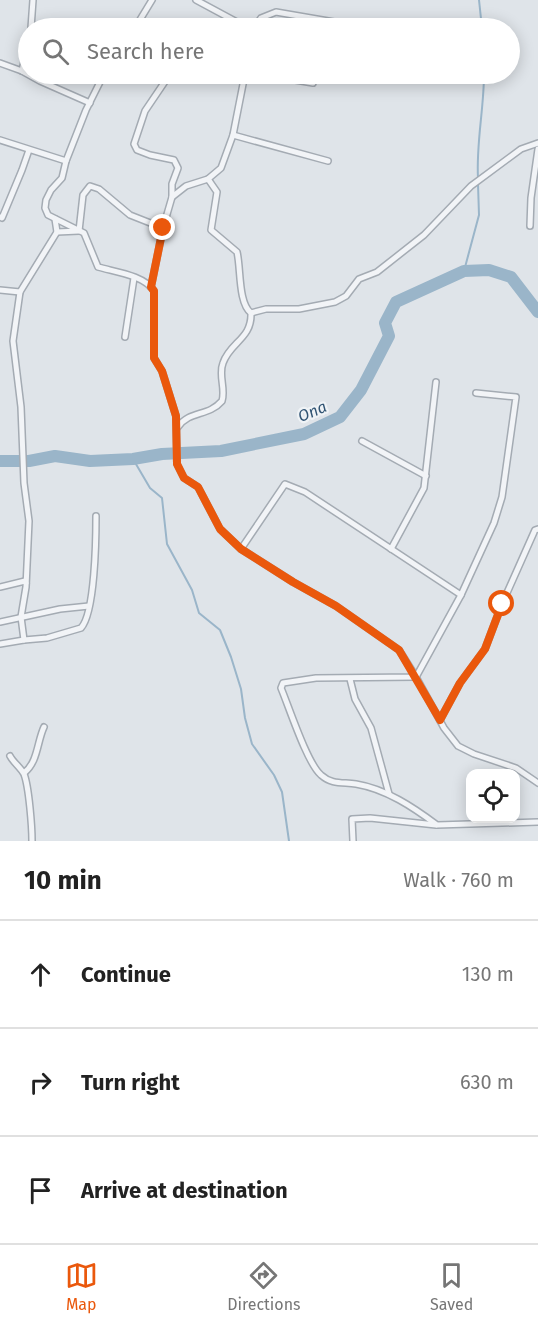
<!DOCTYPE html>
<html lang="en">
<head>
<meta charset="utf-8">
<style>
	body { margin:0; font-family:"Fira Sans",sans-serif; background:#f2f2f2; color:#222 }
	.controls { position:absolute; right:18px; bottom:18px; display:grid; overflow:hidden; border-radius:12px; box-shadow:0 3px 15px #0003 }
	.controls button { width:54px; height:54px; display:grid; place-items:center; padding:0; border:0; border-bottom:2px solid #e0e0e0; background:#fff; color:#222; font:30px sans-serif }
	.stop { position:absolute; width:18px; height:18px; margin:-14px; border:4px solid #ea580c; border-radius:50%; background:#fff }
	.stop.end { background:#ea580c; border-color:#fff; box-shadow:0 2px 6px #0008 }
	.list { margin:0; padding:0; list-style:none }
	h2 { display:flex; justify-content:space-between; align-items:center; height:78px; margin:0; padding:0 24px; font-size:26px }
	h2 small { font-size:20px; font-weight:400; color:#767676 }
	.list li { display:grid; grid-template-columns:39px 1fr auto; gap:18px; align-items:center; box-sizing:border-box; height:108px; padding:0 24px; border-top:2px solid #e0e0e0 }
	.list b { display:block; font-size:22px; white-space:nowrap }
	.list em { font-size:20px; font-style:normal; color:#767676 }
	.icon { flex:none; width:33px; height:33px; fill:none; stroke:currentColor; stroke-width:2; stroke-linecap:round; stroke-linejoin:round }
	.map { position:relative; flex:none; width:538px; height:841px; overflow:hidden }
	.search { position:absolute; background:#fff; box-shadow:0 3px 15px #0003; left:18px; right:18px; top:18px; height:66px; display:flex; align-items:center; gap:15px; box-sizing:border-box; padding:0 21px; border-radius:33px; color:#767676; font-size:22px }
	.sheet { height:402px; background:#fff }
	nav { display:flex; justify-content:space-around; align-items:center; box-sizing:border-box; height:84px; border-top:2px solid #e0e0e0; background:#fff; font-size:16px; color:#767676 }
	nav a { display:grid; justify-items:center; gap:3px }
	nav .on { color:#ea580c }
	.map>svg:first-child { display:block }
</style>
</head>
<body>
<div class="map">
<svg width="538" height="841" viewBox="0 0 538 841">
	<rect width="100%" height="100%" fill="#dfe4e9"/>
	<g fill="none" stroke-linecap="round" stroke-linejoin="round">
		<!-- stream -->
		<g stroke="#9ab5c9" stroke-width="2">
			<polyline points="479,0 482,28"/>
			<path d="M478,178c-2,-35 6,-69 6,-104"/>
			<polyline points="464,271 479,215 478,184"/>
			<polyline points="133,459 150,488 162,498 167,544 192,590 199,613 220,630 231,657 241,689 245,718 252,744 274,775 282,792 289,841"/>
		</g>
		<!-- river -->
		<polyline stroke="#9ab5c9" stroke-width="12" points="0,461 29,461 55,456 90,461 133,459 162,454 221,451 304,434 340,417 361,390 389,336 385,323 396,302 464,271 489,270 511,277 538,312"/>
		<!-- street casing -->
		<g stroke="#a4abb3" stroke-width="8">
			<g id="street">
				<polyline points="196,0 248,28"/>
				<polyline points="31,28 33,0"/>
				<polyline points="135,28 152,0"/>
				<polyline points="254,28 261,18 276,12 369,28"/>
				<polyline points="0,63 22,71 40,81 90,103"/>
				<polyline points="22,71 28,42"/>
				<path d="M104,74l-18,36 -20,51 -4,17 -11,12 -5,10 -1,8 3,7 36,18 14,34c17,5 46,8 56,24v67l8,13 14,45 1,48 7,14 14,9 22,42 21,20 52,33 43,24 63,44 17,27 28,51 14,18 16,8 42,14 22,15"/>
				<polyline points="170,74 145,111 134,144 137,150 150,155 174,160 178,168 172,184 172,197"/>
				<polyline points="260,74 313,83"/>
				<polyline points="233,135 328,161"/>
				<polyline points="0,140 66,161"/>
				<polyline points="0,217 2,218 22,170 29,150"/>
				<polyline points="530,226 531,198 538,149"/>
				<polyline points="57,232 79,231 83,195 90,186 99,189 130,215 163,228"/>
				<polyline points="151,287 163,228 172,197 186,186 208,179 221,168 233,135 245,74"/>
				<polyline points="0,290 20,292"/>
				<polyline points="251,313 266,309 299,309 335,302 346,296 359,279 377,272 424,235 471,186 521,149 538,143"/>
				<polyline points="125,337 134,278"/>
				<path d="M476,393l40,4 -14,100 -8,26 -33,72 -45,82 -100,1 -33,5 -2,5c8,19 26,75 40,87 11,10 22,7 35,9 30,5 57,23 81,41l101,-3"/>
				<path d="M178,427c12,-17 30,-10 44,-26 4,-12 -4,-26 1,-38 7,-21 29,-24 28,-50 -13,-10 -10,-45 -14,-61l-26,-22 6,-38 -9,-13"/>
				<polyline points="362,441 426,476"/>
				<polyline points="241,549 285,484 305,492 461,595"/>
				<polyline points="391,549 424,488 436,382"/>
				<polyline points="0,587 25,581 26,583"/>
				<polyline points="0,622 60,609 89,606"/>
				<polyline points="24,640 21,617 26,587 29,521 24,483 21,407 13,341 20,292 57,232 55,219"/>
				<path d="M0,644l24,-4 23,-2 34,-10c14,-15 15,-89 15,-112"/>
				<polyline points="350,679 355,699 371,728 389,794"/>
				<polyline points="440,720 460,683 485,649 502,604 535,530 538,529"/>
				<path d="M10,756c3,6 11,12 14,18 5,13 8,53 8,67"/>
				<path d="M24,773c14,-11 13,-31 20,-46"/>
				<polyline points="353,841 352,819 370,818 436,825"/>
			</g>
		</g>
		<!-- street -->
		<use href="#street" stroke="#f2f4f7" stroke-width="5"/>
	</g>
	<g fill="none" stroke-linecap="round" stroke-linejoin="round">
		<!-- route -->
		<polyline stroke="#ea580c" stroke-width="8" points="163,228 151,287 154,291 154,358 162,371 176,416 177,464 184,478 198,487 220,529 241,549 293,582 336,606 399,650 440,720 460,683 485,649 502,604"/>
	</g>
	<g text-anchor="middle" stroke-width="4.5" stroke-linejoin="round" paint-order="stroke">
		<!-- water labels -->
		<g font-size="16" font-style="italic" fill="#325574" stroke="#eff3f6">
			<text transform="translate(312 411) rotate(-23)" y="6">Ona</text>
		</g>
	</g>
</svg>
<div class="controls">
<button><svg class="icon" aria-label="locate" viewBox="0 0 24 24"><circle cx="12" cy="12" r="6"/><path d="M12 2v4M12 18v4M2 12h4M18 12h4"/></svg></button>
</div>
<div class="stop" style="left:502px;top:604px"></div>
<div class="stop end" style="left:163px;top:228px"></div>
<div class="search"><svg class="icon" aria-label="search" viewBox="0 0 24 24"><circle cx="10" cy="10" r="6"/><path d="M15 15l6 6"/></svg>Search here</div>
</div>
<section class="sheet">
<h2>10 min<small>Walk · 760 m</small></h2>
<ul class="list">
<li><svg class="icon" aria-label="ahead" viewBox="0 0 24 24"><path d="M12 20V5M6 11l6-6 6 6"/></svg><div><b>Continue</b></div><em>130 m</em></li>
<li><svg class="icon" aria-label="right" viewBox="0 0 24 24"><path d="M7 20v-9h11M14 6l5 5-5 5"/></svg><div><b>Turn right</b></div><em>630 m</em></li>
<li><svg class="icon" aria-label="arrive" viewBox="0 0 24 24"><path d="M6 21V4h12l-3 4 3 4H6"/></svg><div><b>Arrive at destination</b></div></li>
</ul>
</section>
<nav>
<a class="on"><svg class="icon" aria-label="map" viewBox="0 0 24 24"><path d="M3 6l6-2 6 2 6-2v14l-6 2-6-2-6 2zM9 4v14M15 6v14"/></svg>Map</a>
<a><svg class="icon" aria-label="directions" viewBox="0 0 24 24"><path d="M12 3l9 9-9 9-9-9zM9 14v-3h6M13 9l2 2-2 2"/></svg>Directions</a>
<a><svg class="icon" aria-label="saved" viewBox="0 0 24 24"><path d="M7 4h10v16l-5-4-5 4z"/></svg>Saved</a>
</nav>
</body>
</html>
